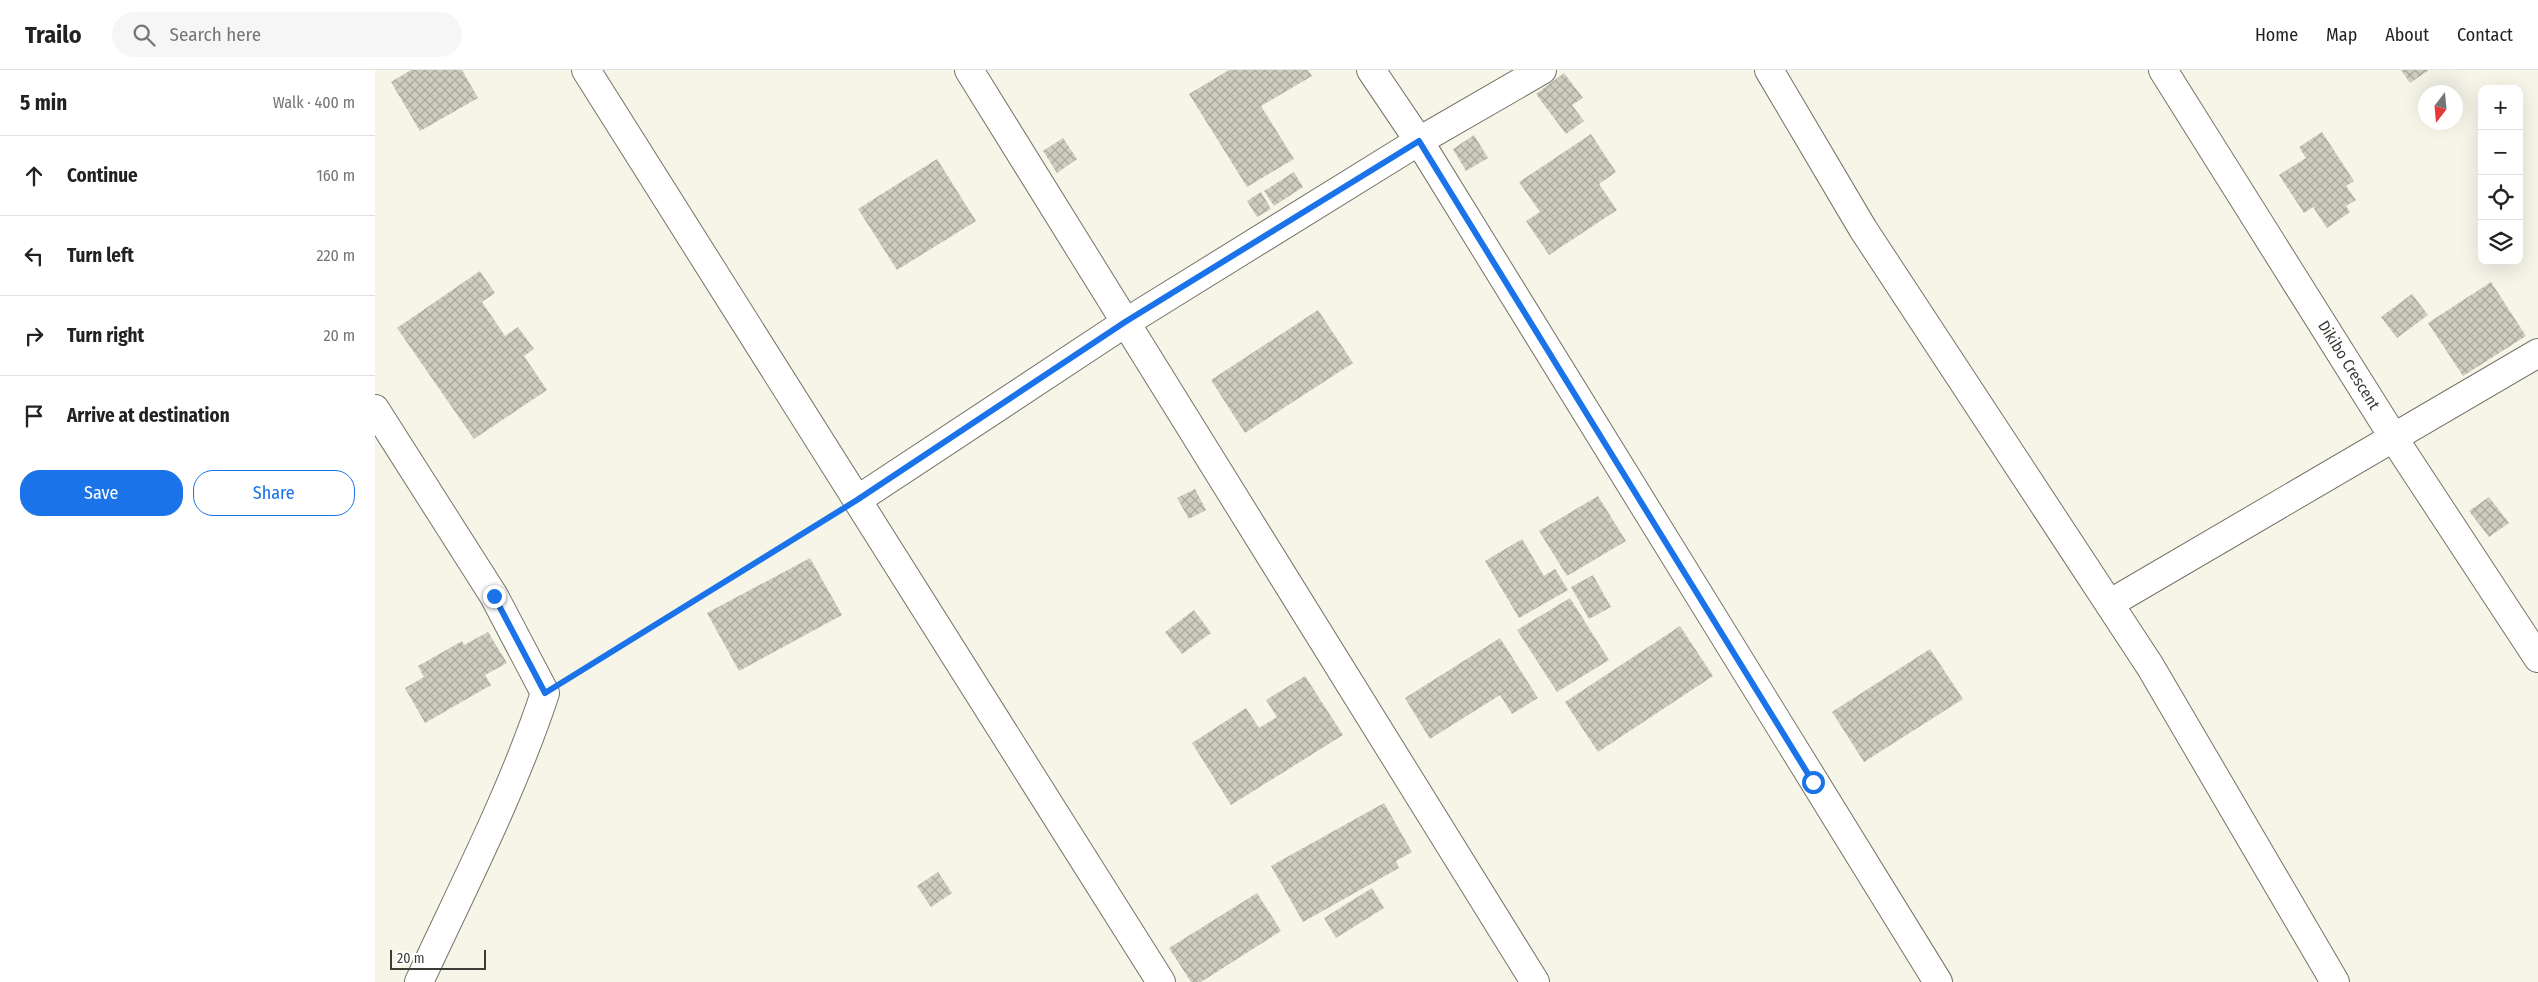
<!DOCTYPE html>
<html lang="en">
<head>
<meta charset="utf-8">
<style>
  body { margin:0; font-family:"Fira Sans Condensed",sans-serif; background:#f6f6f6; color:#222 }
  .controls { position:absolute; right:15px; top:15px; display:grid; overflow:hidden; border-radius:10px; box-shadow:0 5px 20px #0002 }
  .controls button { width:45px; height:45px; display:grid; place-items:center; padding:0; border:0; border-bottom:1px solid #e0e0e0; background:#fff; color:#222; font:25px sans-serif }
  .compass { position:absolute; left:2043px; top:15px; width:45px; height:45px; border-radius:50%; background:#fff; box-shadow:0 5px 20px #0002; rotate:196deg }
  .scale { position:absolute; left:15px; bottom:12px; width:96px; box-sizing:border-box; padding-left:5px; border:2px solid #3d3d37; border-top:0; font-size:14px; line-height:18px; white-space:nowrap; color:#3d3d37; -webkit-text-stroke:4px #fff; paint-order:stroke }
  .stop { position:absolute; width:15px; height:15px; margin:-11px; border:4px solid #1a73e8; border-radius:50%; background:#fff }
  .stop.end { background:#1a73e8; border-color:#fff; box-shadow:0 1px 5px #0008 }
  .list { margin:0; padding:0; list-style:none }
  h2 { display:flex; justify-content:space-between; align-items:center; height:65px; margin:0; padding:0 20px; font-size:21px }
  h2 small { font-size:16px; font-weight:400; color:#767676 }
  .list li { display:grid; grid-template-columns:32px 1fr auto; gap:15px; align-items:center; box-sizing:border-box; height:80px; padding:0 20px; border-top:1px solid #e0e0e0 }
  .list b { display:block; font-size:19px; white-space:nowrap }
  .list em { font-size:16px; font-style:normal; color:#767676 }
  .actions { display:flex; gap:10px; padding:15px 20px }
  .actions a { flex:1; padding:11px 0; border:1px solid #1a73e8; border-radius:20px; text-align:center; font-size:18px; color:#1a73e8 }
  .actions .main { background:#1a73e8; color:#fff }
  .icon { flex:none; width:28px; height:28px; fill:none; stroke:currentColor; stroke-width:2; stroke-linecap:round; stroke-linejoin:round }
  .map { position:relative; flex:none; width:2163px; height:912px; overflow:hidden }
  header { display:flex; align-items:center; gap:30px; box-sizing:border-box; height:70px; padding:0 25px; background:#fff; border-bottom:1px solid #e0e0e0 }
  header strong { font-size:24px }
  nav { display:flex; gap:28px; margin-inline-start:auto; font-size:18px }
  .search { width:350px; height:45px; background:#f6f6f6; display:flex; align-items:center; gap:12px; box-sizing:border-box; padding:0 18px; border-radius:28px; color:#767676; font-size:19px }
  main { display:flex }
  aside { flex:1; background:#fff }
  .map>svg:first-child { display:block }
</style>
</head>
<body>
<header>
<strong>Trailo</strong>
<div class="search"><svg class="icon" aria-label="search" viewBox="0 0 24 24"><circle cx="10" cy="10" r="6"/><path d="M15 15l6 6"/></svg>Search here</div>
<nav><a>Home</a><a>Map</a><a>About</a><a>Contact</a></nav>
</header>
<main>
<aside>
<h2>5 min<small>Walk · 400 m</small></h2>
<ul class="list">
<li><svg class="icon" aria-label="ahead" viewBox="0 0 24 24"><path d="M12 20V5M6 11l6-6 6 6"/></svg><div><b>Continue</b></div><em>160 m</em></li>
<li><svg class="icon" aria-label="left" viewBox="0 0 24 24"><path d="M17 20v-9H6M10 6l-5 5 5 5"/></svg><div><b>Turn left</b></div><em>220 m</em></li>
<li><svg class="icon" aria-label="right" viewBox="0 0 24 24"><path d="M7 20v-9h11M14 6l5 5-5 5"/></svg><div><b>Turn right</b></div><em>20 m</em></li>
<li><svg class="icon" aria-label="arrive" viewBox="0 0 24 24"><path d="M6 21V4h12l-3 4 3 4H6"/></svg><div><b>Arrive at destination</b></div></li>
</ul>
<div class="actions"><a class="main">Save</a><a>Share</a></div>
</aside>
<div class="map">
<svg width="2163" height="912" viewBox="0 0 2163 912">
  <defs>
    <pattern id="building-cross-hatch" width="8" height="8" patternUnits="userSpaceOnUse" patternTransform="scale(1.25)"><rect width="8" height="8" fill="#cdcdc0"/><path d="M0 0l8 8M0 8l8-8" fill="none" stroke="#a8a89d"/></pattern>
  </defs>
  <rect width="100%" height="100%" fill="#f6f5e8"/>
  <path fill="url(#building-cross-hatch)" d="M36,0h51l16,28 -58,33 -29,-49z
    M854,0h79l4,6 -51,30 33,53 -47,28 -58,-93z
    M2026,0h28l-19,13z
    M1189,3l19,25 -11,7 12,16 -18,13 -30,-40z
    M1947,62l32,49 -8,5 10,14 -10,6 4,6 -23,16 -14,-21 -9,6 -25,-38 27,-17 -7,-11z
    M1216,64l25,38 -17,12 18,26 -68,45 -23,-34 14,-9 -21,-30z
    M1099,65l14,23 -22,13 -13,-22z
    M688,68l14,21 -20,14 -14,-22z
    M562,89l39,62 -79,49 -39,-61z
    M919,102l9,15 -29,19 -10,-15z
    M886,122l10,17 -14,8 -10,-16z
    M105,201l15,22 -13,9 23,34 13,-9 16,22 -10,7 23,34 -73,49 -77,-111z
    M2116,212l35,54 -63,40 -35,-53z
    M2037,224l16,21 -31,23 -16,-21z
    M943,240l35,53 -108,70 -34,-53z
    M820,419l11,21 -17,9 -12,-21z
    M1223,426l28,45 -59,35 -28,-45z
    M2114,427l20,26 -20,14 -20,-26z
    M1147,469l22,37 11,-7 13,21 -49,28 -34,-57z
    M435,488l32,57 -103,56 -32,-58z
    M1218,505l18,32 -22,12 -18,-32z
    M1195,528l39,62 -52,32 -40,-62z
    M819,540l17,23 -29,21 -17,-22z
    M1305,556l33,50 -115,76 -33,-50z
    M113,562l19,31 -22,12 6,10 -66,38 -20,-35 19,-11 -6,-11 44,-25 2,4z
    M1125,568l38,60 -26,16 -12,-19 -70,44 -25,-41z
    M1555,579l33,50 -99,63 -32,-50z
    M930,606l38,59 -112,70 -39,-62 54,-35 13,20 18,-11 -11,-17z
    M1009,733l28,49 -16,9 3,7 -96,54 -32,-56z
    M563,802l14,21 -21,14 -14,-21z
    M997,818l12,20 -48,30 -12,-20z
    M882,823l24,38 -80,51h-10l-22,-34z"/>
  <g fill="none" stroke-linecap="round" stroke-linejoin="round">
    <g stroke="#757469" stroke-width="30">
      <path id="minor" d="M211,0l575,912
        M594,0l566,912
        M996,0l48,71 519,841
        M1394,0l94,159 287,437 185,316
        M1788,0l241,384 134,204
        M0,339l119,187 51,97c-33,100 -82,194 -126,289
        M482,430l268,-177 294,-182 123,-71
        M1734,534l429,-251"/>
    </g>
    <path stroke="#a4a49a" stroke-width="3" stroke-dasharray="5 2.5" stroke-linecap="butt" d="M196,607l260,-161"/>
    <use href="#minor" stroke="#fff" stroke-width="28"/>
  </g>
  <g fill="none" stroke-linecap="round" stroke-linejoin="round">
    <path stroke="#1a73e8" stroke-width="6" d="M119,526l51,97 312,-193 268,-178 294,-181 394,641"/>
  </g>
  <g text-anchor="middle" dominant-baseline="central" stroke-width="5" stroke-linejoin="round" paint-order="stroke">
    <g font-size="16" fill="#3d3d37" stroke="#fff">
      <text transform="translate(1974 295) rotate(58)">Dikibo Crescent</text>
    </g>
  </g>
</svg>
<div class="controls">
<button>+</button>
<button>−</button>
<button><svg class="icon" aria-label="locate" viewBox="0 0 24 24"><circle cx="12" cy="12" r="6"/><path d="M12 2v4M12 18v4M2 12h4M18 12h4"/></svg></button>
<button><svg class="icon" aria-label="layers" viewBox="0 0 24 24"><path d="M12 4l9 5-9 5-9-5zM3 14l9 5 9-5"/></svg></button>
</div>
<svg class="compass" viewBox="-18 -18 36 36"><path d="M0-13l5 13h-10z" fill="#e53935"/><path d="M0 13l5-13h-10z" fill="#767676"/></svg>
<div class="scale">20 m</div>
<div class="stop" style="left:1438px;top:712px"></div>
<div class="stop end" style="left:119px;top:526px"></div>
</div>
</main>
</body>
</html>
